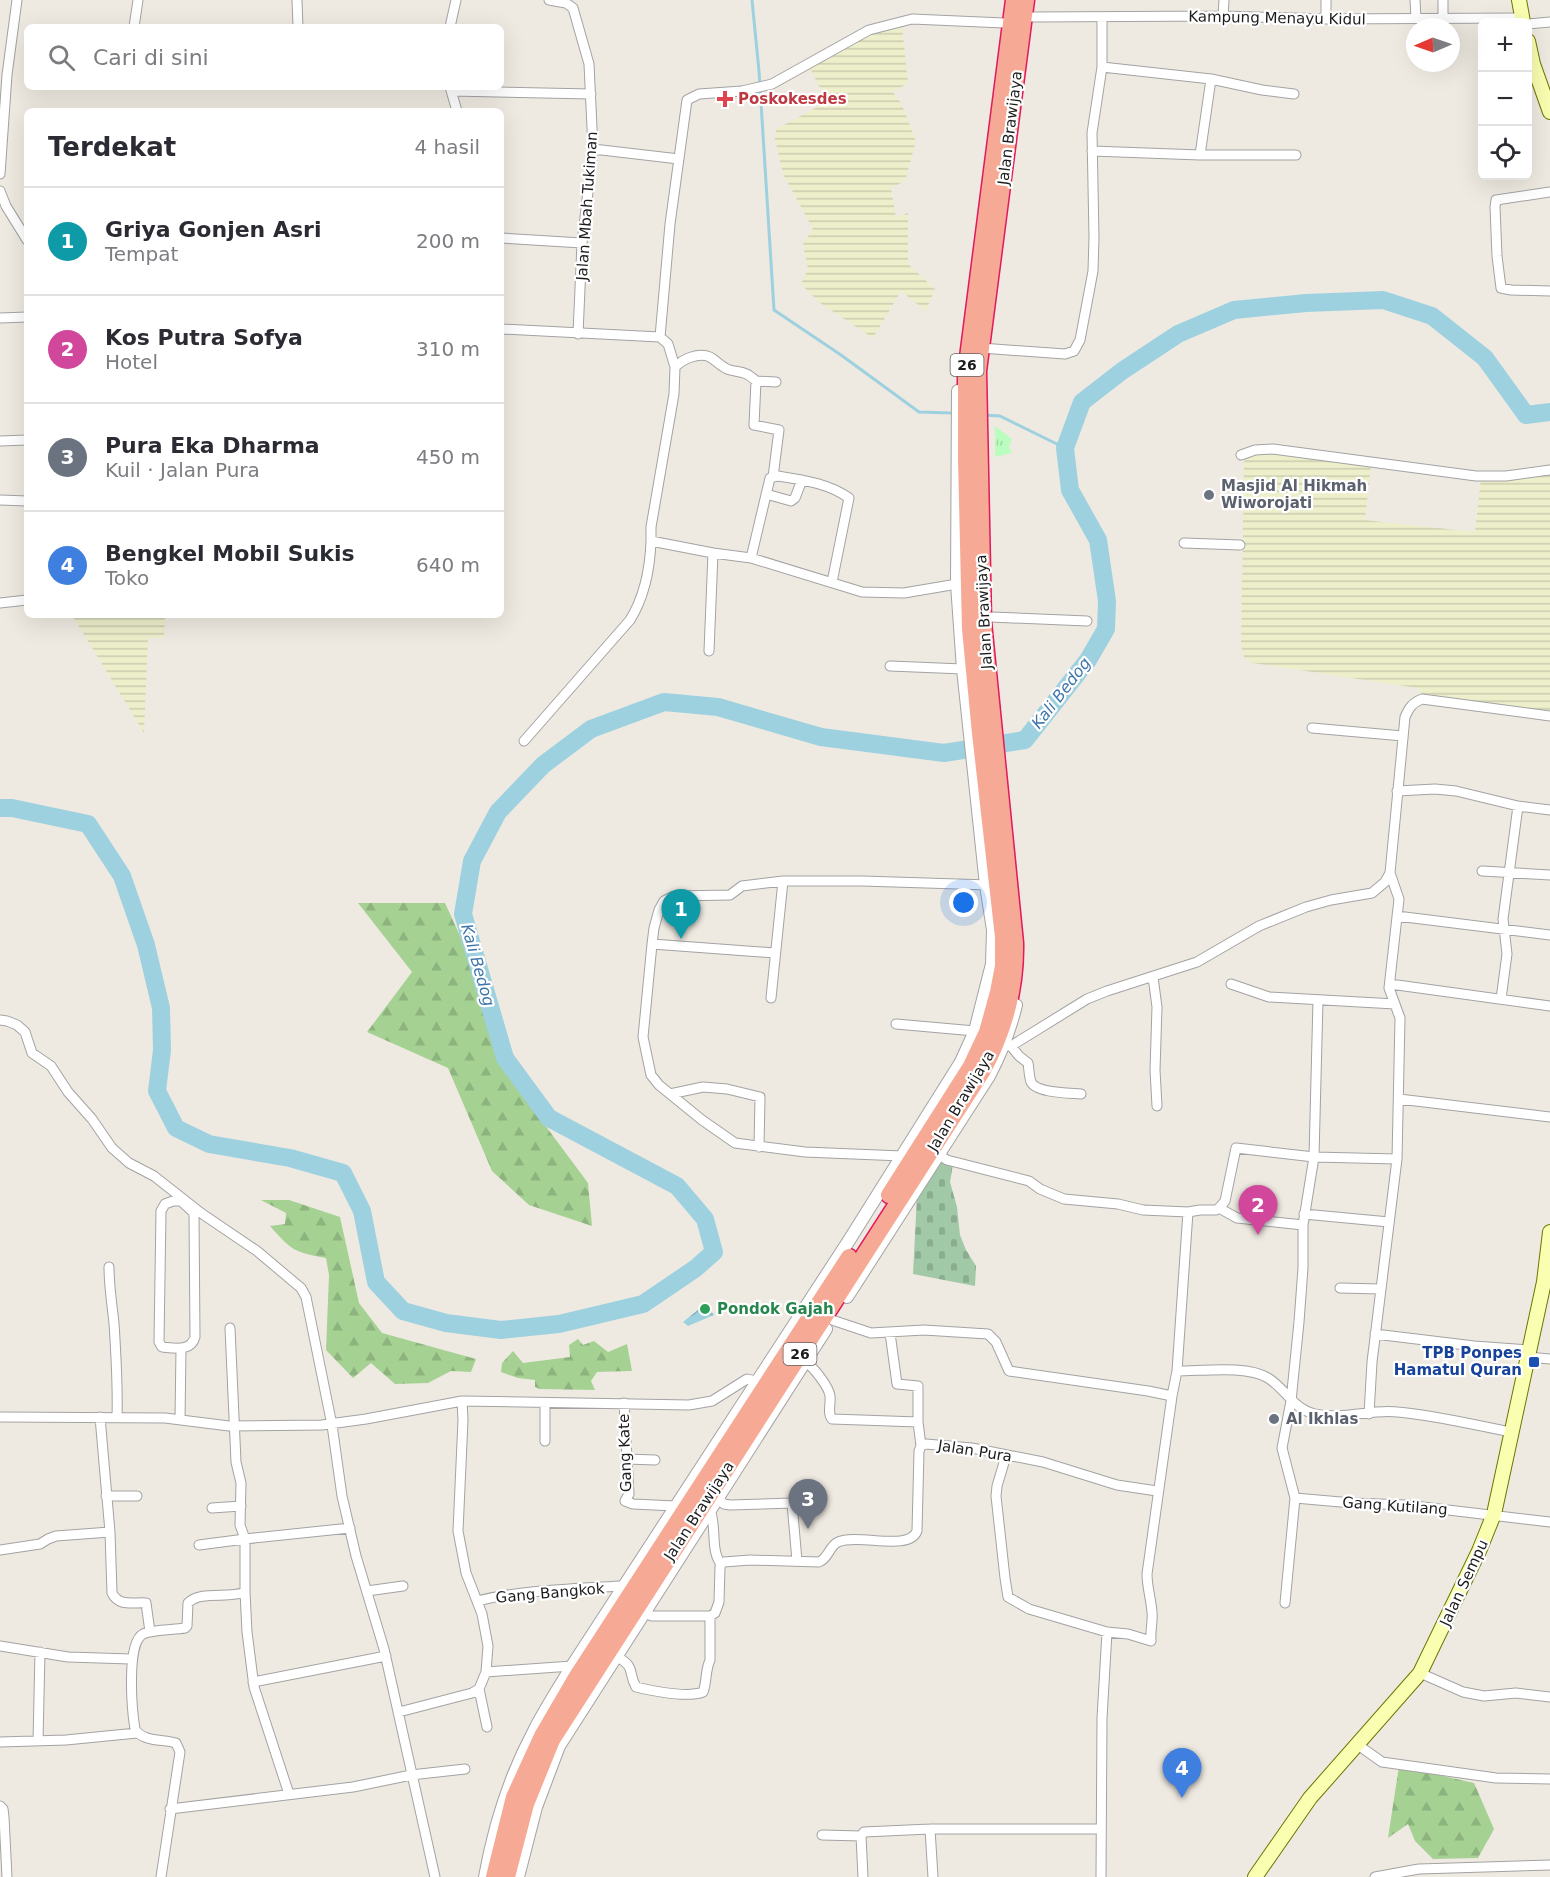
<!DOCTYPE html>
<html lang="id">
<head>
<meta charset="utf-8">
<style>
  body { margin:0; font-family:"DejaVu Sans",sans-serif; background:#f2f2f3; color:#2b2b33 }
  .controls { position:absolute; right:18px; top:18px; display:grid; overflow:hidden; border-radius:9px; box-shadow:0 6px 24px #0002 }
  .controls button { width:54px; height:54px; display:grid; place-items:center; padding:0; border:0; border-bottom:2px solid #e1e1e2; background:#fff; color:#2b2b33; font:30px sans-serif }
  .compass { position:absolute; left:1406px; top:18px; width:54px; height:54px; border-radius:50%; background:#fff; box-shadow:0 6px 24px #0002; rotate:268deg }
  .you { position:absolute; left:964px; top:903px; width:21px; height:21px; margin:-15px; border:4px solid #fff; border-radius:50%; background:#1a73e8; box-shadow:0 0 0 9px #1a73e833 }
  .badge { display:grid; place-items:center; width:39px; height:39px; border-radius:50%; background:#1a73e8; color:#fff; font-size:20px; font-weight:700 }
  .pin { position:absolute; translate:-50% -50px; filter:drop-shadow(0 2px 3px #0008) }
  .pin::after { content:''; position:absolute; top:32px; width:21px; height:18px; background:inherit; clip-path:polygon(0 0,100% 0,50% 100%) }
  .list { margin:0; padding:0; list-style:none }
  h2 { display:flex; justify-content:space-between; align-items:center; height:78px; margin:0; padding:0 24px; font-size:26px }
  h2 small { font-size:20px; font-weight:400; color:#7c7c81 }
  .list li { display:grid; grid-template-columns:39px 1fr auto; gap:18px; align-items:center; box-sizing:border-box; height:108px; padding:0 24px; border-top:2px solid #e1e1e2 }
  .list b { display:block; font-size:22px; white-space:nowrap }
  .list p { margin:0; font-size:20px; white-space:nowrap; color:#7c7c81 }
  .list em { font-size:20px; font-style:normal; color:#7c7c81 }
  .icon { flex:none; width:33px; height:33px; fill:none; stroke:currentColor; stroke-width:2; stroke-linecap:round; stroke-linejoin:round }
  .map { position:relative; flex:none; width:1550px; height:1877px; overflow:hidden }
  .search { position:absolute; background:#fff; box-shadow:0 6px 24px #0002; left:24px; top:24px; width:480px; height:66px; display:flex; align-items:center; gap:15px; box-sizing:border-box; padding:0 21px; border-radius:9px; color:#7c7c81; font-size:22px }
  .panel { position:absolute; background:#fff; box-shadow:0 6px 24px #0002; left:24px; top:108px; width:480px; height:510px; border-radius:9px }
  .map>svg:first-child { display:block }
</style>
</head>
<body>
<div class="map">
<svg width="1550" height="1877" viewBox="0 0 1550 1877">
  <defs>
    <pattern id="farmland-rules" width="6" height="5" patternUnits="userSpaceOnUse" patternTransform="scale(1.5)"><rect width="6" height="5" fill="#edefcb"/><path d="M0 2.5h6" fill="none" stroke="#cbccae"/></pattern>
    <pattern id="forest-firs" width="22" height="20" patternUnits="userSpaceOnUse" patternTransform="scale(1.5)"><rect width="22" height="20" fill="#a5d193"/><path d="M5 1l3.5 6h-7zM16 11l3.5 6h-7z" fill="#8db37e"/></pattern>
    <pattern id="cemetery-stones" width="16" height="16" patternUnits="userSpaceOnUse" patternTransform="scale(1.5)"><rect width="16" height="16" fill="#a1c9a7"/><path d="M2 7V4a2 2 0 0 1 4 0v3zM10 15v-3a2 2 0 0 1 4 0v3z" fill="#8aac8f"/></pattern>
    <pattern id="park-tufts" width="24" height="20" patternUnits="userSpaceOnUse" patternTransform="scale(1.5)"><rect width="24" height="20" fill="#bafdbf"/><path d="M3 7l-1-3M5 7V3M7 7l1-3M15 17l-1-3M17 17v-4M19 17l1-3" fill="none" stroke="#9fd8a4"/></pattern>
    <pattern id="water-waves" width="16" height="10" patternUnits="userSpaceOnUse" patternTransform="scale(1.5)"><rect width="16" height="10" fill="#9ed1e0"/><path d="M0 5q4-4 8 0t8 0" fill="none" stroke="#88b3c0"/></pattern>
  </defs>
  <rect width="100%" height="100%" fill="#efeae1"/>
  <path fill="url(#farmland-rules)" d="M902,26l6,57 -15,9 8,11 15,38 -11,40 -14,7 5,29 12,-4v51l27,25 -9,22 -25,-20 -28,47 -53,-35 -19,-19 7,-15 -5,-25 10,-15 -30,-55 -8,-35 1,-10 51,-27 -18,-36 62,-34z
    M1266,453l105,13 -6,54 110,12 6,-54 24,1 31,-2 14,-3v238l-128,-18 -5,-6 -164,-25 -9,-6 -3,-11 3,-184 3,-5 6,-3z
    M72,615h93l-1,23h-16l-4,95z"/>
  <path fill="url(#forest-firs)" d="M358,903h87l16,35 38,125 89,120 4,43 -63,-21 -37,-34 -44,-103 -81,-36 45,-60z
    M261,1200h28l51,17 19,86 23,30 94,26 -5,13 -20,-1 -23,12 -33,1 -24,-21 -18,15 -27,-28 3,-75 -3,-17c-32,-6 -34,-7 -56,-32l15,-2 1,-11z
    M578,1339l5,6 11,-4 14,11 19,-8 5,27 -35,1 -6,9 4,9 -55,-1 -5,-2v-7l-17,-2 -17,-6 1,-9 11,-12 10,12 47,-6 -1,-12z
    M1399,1766l75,17 20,46 -16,29 -45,1 -18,-18 -7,-17 -20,14z"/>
  <path fill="url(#cemetery-stones)" d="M940,1162l13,2 -3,18 7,25 3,28 6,15 10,16 -1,20 -62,-12 4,-78 12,-15z"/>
  <path fill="url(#park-tufts)" d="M995,426l17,13 -3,8 3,6 -17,4z"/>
  <path fill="url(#water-waves)" d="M706,1303l8,12 -26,11 -5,-4z"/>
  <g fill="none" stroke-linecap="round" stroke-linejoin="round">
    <path stroke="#9ed1e0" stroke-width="3" d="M752,0l7,71 15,239 67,45 78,57 32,1
      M983,415l17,1 65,32"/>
    <path stroke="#9ed1e0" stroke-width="18" d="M0,808h12l76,16 34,52 24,69 15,63 1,42 -5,41 19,37 33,16 81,14 53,15 19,38 14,71 27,29 43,12 55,7 58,-6 84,-20 53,-36 18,-16 -9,-33 -28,-33 -128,-68 -44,-60 -42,-144 9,-53 26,-49 45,-47 48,-36 73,-27 54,5 103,30 123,16 81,-13 63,-80 18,-31 1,-28 -9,-61 -28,-50 -5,-42 17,-46 40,-31 56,-37 56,-24 72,-7 77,-3 49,16 53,42 41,57 24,-3"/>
    <g stroke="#a3a3a3" stroke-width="11">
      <path id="minor" d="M297,0l1,27
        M549,0l17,3 7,5 16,56 4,85 -11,94 -4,91
        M1415,0l1,18
        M1223,16l1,-16
        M1032,17l191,-1 103,3 196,-1
        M1443,17v-17
        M1326,19v-19
        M1528,24l22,-2
        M134,27l4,-27
        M450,27l6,-27
        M1102,67l109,12 51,11 32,4
        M450,87l7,24
        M452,91l139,3
        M593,149l86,10
        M1092,151l108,4h96
        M1200,155l11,-76
        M0,174l7,-99 10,-75
        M0,191l6,15 21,34
        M1550,192l-54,8 -1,7 2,49 4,32 10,2 39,1
        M501,238l81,5
        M0,318l27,-1
        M501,329l159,8 8,7 7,23 -1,27 -23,133v14l62,12 38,5 111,34 42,1 53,-9
        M660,337l10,-113 17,-124 12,-6 43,-3 30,-7 97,-54 43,-11 92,4
        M981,348l84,6 9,-3 6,-11 13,-69 1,-33 -2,-105 10,-66v-50
        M675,367c8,-8 23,-15 35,-10 7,4 12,11 20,13 13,3 15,1 26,11l-2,44 25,5 -6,47 -3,1 -19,80
        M756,381l20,1
        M0,441l27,-1
        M1241,455l14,-5 18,-1 203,27h30l44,-6
        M773,477l5,-1c24,4 50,7 71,22l-17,84
        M766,494l25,7 4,-3 7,-18
        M0,500l27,1
        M1184,543l56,2
        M0,603l27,-3
        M991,617l96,4
        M709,651l4,-98
        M890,666l73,3
        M1312,728l91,8
        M524,741l106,-121c15,-24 20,-51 21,-79
        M1397,791l38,-2 21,2 62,15 32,4
        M1482,871l68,4
        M1397,916l153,19
        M652,944l123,9
        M1153,977l4,30 -2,63 2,36
        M1231,984l38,13 126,7
        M1390,984l160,22
        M771,998l12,-117
        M1501,999l6,-45 -4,-35 15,-113
        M0,1020l7,1 10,4 8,7 7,21 19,13 17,26 24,27 20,29 17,15 25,13 47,37 56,38 44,37 5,9 26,128 10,71 14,60 28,93 51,228
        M896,1024l79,7
        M1004,1046h7l76,-47 20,-8 90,-29 62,-36 47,-19 25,-7 41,-7 13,-11 5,-9 15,-156c4,-9 7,-14 17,-18l128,17
        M1011,1046l8,10 9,7c1,6 1,13 3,19 5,11 39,11 50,12
        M670,1094l33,-7 24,2 33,8 -1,50
        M1399,1099l151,18
        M939,1155l8,5 82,21 11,8 24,10 54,5 25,6 45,2 12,-2h16l3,-2 6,-7 11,-53 78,9 83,2 3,-141 -11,-30 10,-89 -9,-26
        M902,1156l-97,-4 -70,-9 -33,-23 -43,-35 -8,-10 -8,-38 9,-93 2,-16 5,-18 5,-9 10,-5 56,-1 12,-9 41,-5h79l128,4
        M173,1201h8l13,12 1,124c-4,15 -21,11 -33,10l-3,-5 2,-131 4,-7z
        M1219,1208l18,10 66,7 11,-68 4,-157
        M1304,1214l85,8
        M109,1267c0,20 3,37 5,56 2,31 4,63 3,94
        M1340,1288l41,1
        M832,1320l39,13 53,-3 64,4 8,8 13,29 139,20 24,5
        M890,1333l7,51 21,2v36l3,24
        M1375,1334l99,12 55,4
        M1528,1357l22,2
        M805,1362c8,4 24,25 25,34 1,9 -3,17 2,23l86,3
        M1177,1371l11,-159
        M624,1403l5,91 -4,7 8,3 42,2
        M1369,1414l3,-52 25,-203
        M0,1417l165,1 64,8 93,-1 44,-6 96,-18 227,4 23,-4 35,-22 9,2
        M100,1417l10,115 2,61c7,14 21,9 34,10l4,29
        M180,1420l1,-72
        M545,1441v-38
        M1006,1456l-9,30 -1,10 9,82 3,19 21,12 34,10 44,13 21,2 23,7c-1,-10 2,-19 1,-29 -1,-13 -5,-25 -5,-38l25,-178 5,-25c26,0 70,-6 91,7 18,11 25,31 47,36 28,6 55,-5 83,-2 36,3 76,13 113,20
        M626,1459l29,1
        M106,1496h31
        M717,1498l7,6 6,1 62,-2 5,58
        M1295,1498l57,5 54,2 144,17
        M212,1508l29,-2
        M710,1510c7,17 0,40 11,54
        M199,1545l46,-6 -5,-14 1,-42 -5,-21 -6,-134
        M0,1550l40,-6 8,-5 8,-3 54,-4
        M367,1591l36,-5
        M245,1592l2,40 7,55 35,107
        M477,1601c44,-11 98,-12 143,-15l3,2
        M1285,1603l10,-105 -13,-50 9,-47 8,-79 4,-54v-43
        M644,1613l8,3h58l5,-3 4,-11 1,-35 1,-3 3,-2 26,-2 69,2c10,-4 10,-16 19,-20 20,-9 71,10 79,-11l2,-80 2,-5 5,-2 46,4 71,14 74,23 40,6
        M0,1646l68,11 63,2
        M616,1656c21,12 11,15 20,31 17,4 51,11 67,5 4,-10 2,-21 7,-32v-44
        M486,1672l86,-6
        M1420,1673l43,19 21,4 32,-3 34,4
        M253,1682l133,-26
        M479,1689l8,38
        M399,1712l73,-19 7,-4 7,-17 2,-26 -6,-32 -16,-41 -8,-42 5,-111 -1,-19
        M38,1741l2,-89
        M0,1742l66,-2 71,-7
        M1358,1745l24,17 114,16 54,1
        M0,1806l3,3 1,8 3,60
        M170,1809l183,-22 58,-12 54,-6
        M930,1829l3,48
        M822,1835l39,1 3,-4 66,-3h171
        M861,1836l2,41
        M161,1877l19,-125 -4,-9c-13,-4 -34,-1 -41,-14 -3,-18 -9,-86 8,-95 10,-5 31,-4 42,-6l2,-2 1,-23c12,-13 41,-4 57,-11v-53l105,-11
        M1101,1877l1,-159 5,-86
        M1375,1877l44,-8 131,-4"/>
    </g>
    <g stroke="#a3a3a3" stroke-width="14">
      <path id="tertiary" d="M847,1297l142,-221c12,-23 21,-46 27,-71
        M485,1877c9,-50 25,-101 49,-146 11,-22 25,-43 38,-65l276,-424 113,-180 14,-31 17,-67 1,-34 -7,-45 -23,-216 -6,-85 1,-193
        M518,1877l18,-70 23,-61 267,-417"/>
    </g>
    <g stroke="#6a7700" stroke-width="16">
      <path id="secondary" d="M1519,0l4,22
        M1528,41l5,23 17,48
        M1255,1877l55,-79 110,-125 59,-122 15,-37 50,-232 6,-50"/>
    </g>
    <g stroke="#e3185e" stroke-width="19">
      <path id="trunk" d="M889,1195l82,-129 16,-34 11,-40 5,-26v-29l-23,-204 -10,-104 -4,-170v-86l48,-373
        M494,1877l20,-80 28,-61 35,-60 272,-419
        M507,1877l19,-73 26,-64 430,-668c22,-40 34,-83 33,-129l-32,-321 -5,-251 48,-371"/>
    </g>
    <use href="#minor" stroke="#fff" stroke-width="9"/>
    <use href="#tertiary" stroke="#fff" stroke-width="12"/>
    <use href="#secondary" stroke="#fafeb0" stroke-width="14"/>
    <use href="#trunk" stroke="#f6aa96" stroke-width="16"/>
  </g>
  <path fill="#e0444e" stroke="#fff" stroke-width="2" d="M722 90h6v6h6v6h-6v6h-6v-6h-6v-6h6z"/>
  <g fill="#6b7280" stroke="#fff" stroke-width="2">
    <circle cx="1209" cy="495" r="6"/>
    <circle cx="1274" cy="1419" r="6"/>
  </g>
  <circle fill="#2e9e5b" stroke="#fff" stroke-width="2" cx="705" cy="1309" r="6"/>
  <rect fill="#1a4fb4" stroke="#fff" stroke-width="2" x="1528" y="1356" width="12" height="12" rx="3"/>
  <g text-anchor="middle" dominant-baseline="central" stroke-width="4.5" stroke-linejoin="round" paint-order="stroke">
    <g fill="#fff" stroke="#606060" stroke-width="1.5">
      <rect x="950.5" y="354" width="33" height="22" rx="4.5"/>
      <rect x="783.5" y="1343" width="33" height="22" rx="4.5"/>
    </g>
    <g font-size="14" font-weight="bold" fill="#1c1c1c">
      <text x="967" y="365">26</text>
      <text x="800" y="1354">26</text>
    </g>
    <g font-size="15" fill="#1c1c1c" stroke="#fff">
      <text transform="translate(1277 18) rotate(1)">Kampung Menayu Kidul</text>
      <text transform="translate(1010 128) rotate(-83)">Jalan Brawijaya</text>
      <text transform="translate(587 206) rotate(-86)">Jalan Mbah Tukiman</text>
      <text transform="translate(984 612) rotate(-93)">Jalan Brawijaya</text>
      <text transform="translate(961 1101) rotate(-59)">Jalan Brawijaya</text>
      <text transform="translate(975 1451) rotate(9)">Jalan Pura</text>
      <text transform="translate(625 1453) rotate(-92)">Gang Kate</text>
      <text transform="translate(1395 1506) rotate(4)">Gang Kutilang</text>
      <text transform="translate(699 1511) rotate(-57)">Jalan Brawijaya</text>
      <text transform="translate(1464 1583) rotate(-65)">Jalan Sempu</text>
      <text transform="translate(550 1593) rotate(-5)">Gang Bangkok</text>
    </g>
    <g font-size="15" font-weight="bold" fill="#be3a42" stroke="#fff" text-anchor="start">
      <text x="738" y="99">Poskokesdes</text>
    </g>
    <g font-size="15" font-weight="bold" fill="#5b616d" stroke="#fff" text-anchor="start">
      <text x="1221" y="486">Masjid Al Hikmah<tspan x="1221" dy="17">Wiworojati</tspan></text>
      <text x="1286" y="1419">Al Ikhlas</text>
    </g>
    <g font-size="15" font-weight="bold" fill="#27864d" stroke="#fff" text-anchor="start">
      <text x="717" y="1309">Pondok Gajah</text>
    </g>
    <g font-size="15" font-weight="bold" fill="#164399" stroke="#fff" text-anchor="end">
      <text x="1522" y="1353">TPB Ponpes<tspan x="1522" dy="17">Hamatul Quran</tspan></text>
    </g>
    <g font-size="16" font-style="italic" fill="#4076aa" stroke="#fff">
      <text transform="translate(1061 693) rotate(-52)">Kali Bedog</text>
      <text transform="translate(478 965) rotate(74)">Kali Bedog</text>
    </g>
  </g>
</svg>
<div class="controls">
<button>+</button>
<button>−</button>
<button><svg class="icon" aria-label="locate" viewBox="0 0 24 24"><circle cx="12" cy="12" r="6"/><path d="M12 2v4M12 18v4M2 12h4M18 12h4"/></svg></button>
</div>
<svg class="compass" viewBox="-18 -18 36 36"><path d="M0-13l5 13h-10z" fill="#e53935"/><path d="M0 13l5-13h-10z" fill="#7c7c81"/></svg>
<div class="you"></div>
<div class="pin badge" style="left:681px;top:939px;background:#0f9aa8">1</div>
<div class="pin badge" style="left:1258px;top:1235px;background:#d1479c">2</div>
<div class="pin badge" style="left:808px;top:1529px;background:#6b7280">3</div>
<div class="pin badge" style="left:1182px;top:1798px;background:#3f7fe0">4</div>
<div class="search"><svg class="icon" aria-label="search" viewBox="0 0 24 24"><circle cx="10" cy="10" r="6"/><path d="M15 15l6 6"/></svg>Cari di sini</div>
<section class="panel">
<h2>Terdekat<small>4 hasil</small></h2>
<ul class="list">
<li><span class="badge" style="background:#0f9aa8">1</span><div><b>Griya Gonjen Asri</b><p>Tempat</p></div><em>200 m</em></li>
<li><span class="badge" style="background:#d1479c">2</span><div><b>Kos Putra Sofya</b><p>Hotel</p></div><em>310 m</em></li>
<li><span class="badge" style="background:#6b7280">3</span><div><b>Pura Eka Dharma</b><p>Kuil · Jalan Pura</p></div><em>450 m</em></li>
<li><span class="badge" style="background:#3f7fe0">4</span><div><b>Bengkel Mobil Sukis</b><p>Toko</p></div><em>640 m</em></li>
</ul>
</section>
</div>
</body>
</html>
